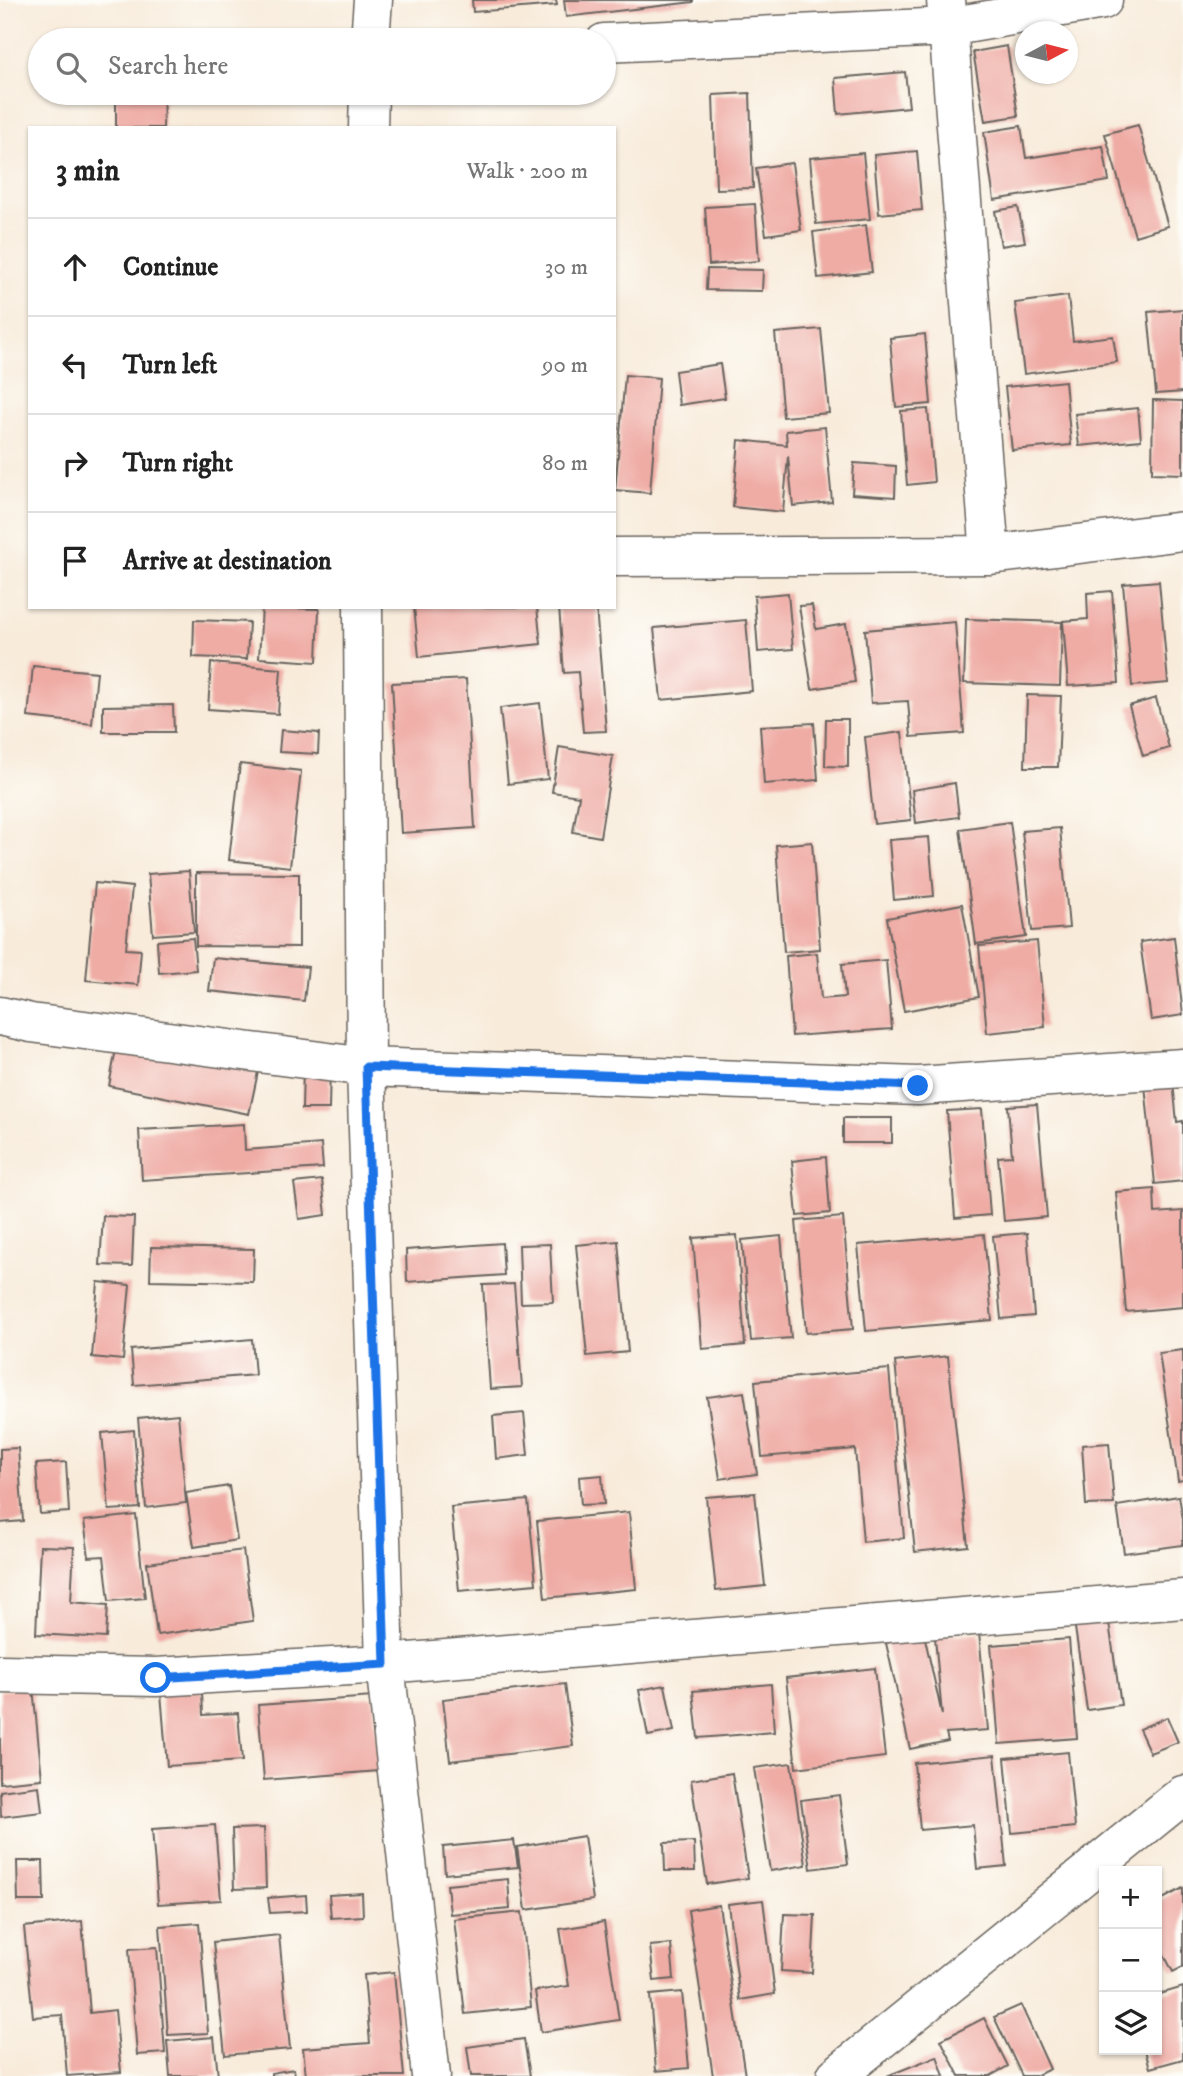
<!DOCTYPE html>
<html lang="en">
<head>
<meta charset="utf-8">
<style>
  body { margin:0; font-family:"IM FELL DW Pica",serif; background:#f6f6f6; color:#222 }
  .controls { position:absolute; right:21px; bottom:21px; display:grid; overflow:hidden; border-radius:0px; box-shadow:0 2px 5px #0004 }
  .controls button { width:63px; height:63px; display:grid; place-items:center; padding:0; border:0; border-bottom:2px solid #e0e0e0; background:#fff; color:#222; font:35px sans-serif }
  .compass { position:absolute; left:1015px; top:21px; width:63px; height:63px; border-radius:50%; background:#fff; box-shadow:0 2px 5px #0004; rotate:83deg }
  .stop { position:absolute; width:21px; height:21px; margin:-16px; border:5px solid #1a73e8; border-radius:50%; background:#fff }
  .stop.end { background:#1a73e8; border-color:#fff; box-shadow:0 2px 7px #0008 }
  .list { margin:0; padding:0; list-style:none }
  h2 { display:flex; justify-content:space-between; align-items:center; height:91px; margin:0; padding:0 28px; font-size:30px }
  h2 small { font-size:23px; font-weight:400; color:#767676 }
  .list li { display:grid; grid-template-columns:46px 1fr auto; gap:21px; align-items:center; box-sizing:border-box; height:98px; padding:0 28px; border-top:2px solid #e0e0e0 }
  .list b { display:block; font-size:26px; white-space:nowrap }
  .list em { font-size:23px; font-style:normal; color:#767676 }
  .icon { flex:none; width:38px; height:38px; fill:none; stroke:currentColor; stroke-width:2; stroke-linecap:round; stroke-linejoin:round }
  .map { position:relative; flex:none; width:1183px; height:2076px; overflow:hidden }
  .search { position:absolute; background:#fff; box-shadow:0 2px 5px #0004; left:28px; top:28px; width:588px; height:77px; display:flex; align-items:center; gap:18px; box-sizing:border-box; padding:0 24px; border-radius:38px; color:#767676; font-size:26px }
  .panel { position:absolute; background:#fff; box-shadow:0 2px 5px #0004; left:28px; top:126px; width:588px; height:483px; border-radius:0px }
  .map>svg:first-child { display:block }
</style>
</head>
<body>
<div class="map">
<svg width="1183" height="2076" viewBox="0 0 1183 2076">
  <rect width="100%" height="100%" fill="#fdfcf7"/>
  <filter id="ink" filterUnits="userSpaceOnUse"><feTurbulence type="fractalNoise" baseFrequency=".0143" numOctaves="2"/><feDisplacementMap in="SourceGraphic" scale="14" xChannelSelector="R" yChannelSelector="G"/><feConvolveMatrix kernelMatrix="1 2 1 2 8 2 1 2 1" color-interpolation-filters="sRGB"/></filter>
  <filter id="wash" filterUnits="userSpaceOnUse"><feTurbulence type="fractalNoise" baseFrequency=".00686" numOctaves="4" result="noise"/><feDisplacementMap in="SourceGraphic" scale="28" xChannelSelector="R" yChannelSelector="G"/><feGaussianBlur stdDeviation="1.57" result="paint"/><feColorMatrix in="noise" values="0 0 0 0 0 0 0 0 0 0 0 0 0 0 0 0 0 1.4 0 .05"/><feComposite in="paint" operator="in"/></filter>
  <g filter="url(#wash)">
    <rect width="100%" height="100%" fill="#f8ebda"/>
    <g id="blocks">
      <path fill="#efaca5" d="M472,0h84l1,5 -84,7z
        M564,0h129v2l-127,15z
        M1007,46l11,70 -33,5 -12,-69z
        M905,72l4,35 -71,7 -3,-36z
        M116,93h48l-1,35h-47z
        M750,93l3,95 -37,1 -3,-94z
        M1138,125l30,101 -33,10 -30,-102z
        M1021,126l5,32 77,-12 6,35 -115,19 -10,-68z
        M917,151l5,59 -43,4 -5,-59z
        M863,153l7,66 -54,5 -6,-66z
        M792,163l9,67 -35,5 -10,-67z
        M755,204l4,57 -50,4 -4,-58z
        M1018,207l7,35 -24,4 -6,-35z
        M866,225l6,47 -54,6 -5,-46z
        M707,269l56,1 -1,21 -56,-1z
        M1068,296l5,45 40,-5 4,26 -93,12 -9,-71z
        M1183,309v83l-27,2 -8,-82z
        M821,329l8,84 -46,4 -8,-84z
        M925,334l6,70 -35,3 -6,-69z
        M720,364l5,34 -46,7 -4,-34z
        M625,375l34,3 -9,115 -35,-3z
        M1065,381l6,64 -59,5 -7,-63z
        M1153,400l30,1v73l-31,-1z
        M1138,408l3,32 -62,6 -4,-32z
        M928,409l6,73 -27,3 -6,-74z
        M825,427l7,75 -39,4 -5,-50 -5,56 -50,-5 6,-67 48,5 -1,-14z
        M854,463l42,3 -1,31 -43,-3z
        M1159,581l9,102 -36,3 -9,-102z
        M1112,591l7,92 -51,3 -5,-65 25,-2 -1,-26z
        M788,593l5,56 -35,3 -4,-56z
        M812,605l4,24 30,-5 9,58 -43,7 -13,-83z
        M262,607l57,2 -2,53 -58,-4z
        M414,607h123l4,37 -122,13z
        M559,607h37l10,124 -23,1 -5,-60 -14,1z
        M966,619l96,3 -2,64 -96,-3z
        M194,620l55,2 -2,37 -54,-2z
        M746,620l6,71 -91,9 -7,-72z
        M955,622l9,111 -53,4 -3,-36 -37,2 -6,-73z
        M211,663l70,6 -3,45 -70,-5z
        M33,666l64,6 -5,52 -64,-7z
        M466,679l9,149 -74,5 -9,-150z
        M1027,695l34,1 -3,71h-33z
        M1156,698l13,50 -26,8 -14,-50z
        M540,703l8,76 -40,5 -8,-76z
        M173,705l1,27h-71v-26z
        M826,719h22v48l-23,-1z
        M814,723l4,57 -54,4 -4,-58z
        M281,730l38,3 -1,21 -39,-2z
        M902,732l9,88 -37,4 -9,-87z
        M559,747l54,9 -13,81 -27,-5 6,-36 -27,-4z
        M240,764l61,7 -11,96 -61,-7z
        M955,783l4,34 -43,6 -4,-33z
        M1010,822l16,115 -50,7 -16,-115z
        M1060,828l9,100 -37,3 -10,-100z
        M929,837l5,59 -40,4 -5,-60z
        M812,842l8,107 -36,3 -8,-107z
        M189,871l5,61 -41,3 -5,-61z
        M196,873l103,1v73l-103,-1z
        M95,883l37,4 -6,62 15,1 -3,35 -52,-5z
        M962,904l17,93 -75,14 -17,-93z
        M1174,937l9,78 -32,5 -11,-78z
        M193,938l3,32 -37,3 -2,-32z
        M1037,941l8,86 -58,6 -8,-87z
        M817,953l4,46 24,-2 -3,-33 44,-4 6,69 -100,7 -6,-80z
        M213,958l95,9 -4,34 -95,-10z
        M117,1044l141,28 -9,42 -140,-28z
        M303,1066h27l-1,43h-27z
        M1173,1082l4,40 6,-1v60l-28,3 -10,-99z
        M1037,1104l10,113 -43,4 -6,-64 14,-1 -4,-50z
        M982,1109l8,106 -35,3 -8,-107z
        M843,1118h49v25h-49z
        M244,1124l1,26 76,-6 2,24 -181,12 -3,-50z
        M826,1157l4,56 -33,3 -5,-55z
        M322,1180l4,35 -27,4 -5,-36z
        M1154,1189l1,24 28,-2v96l-57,5 -10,-120z
        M103,1216l31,1 -2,49 -32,-1z
        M843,1217l10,112 -47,4 -10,-112z
        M1027,1233l7,83 -33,3 -8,-83z
        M984,1234l8,86 -126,11 -8,-86z
        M737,1235l8,110 -43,4 -9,-111z
        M781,1236l10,102 -40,3 -9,-101z
        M618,1241l10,111 -41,4 -11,-111z
        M502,1243l2,32 -97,7 -1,-32z
        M550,1244l3,58 -32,1 -2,-58z
        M151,1247l103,2 -1,33 -103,-2z
        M98,1282l32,3 -7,75 -31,-3z
        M514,1284l8,103 -32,2 -7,-104z
        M252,1339l3,36 -121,10 -3,-35z
        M1183,1350v130l-5,1 -19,-128z
        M948,1356l20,190 -53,6 -20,-190z
        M889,1369l15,169 -41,4 -8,-93 -93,8 -7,-76z
        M744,1392l13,82 -37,5 -13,-82z
        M524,1413l4,42 -32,4 -3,-43z
        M178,1414l8,89 -40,5 -8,-90z
        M134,1430l6,78 -31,2 -7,-77z
        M1109,1443l5,61 -28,1 -4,-60z
        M18,1448l5,73 -23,2v-74z
        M66,1462l3,50 -29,2 -4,-50z
        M602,1475l2,29 -23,1 -2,-28z
        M229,1486l8,54 -43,7 -8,-54z
        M755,1493l10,93 -49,5 -10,-94z
        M1179,1496l4,23v26l-59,8 -7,-47z
        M528,1500l8,84 -77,7 -8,-84z
        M629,1512l7,77 -91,9 -8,-77z
        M136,1515l9,83 -36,3 -5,-45 -15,1 -5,-36z
        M40,1546l34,1 -3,55 37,3 -2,33 -70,-4z
        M243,1550l10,71 -96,14 -10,-72z
        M1107,1609l14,96 -34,5 -14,-96z
        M979,1633l9,97 -42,3 2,8 -38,8 -24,-106 38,-9 18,81 -7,-78z
        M1069,1639l8,99 -78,6 -8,-99z
        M875,1668l10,89 -89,11 -10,-90z
        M565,1684l8,62 -123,15 -7,-62z
        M771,1684l3,48 -76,6 -5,-47z
        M665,1685l9,46 -26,5 -9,-46z
        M33,1687l9,92 -42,4v-92z
        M202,1691l1,24 35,-2 4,48 -75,5 -6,-73z
        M373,1697l6,74 -115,9 -6,-75z
        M1167,1717l11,25 -28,11 -11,-24z
        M1068,1752l7,75 -63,6 -7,-75z
        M995,1755l11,111 -29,3 -4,-44 -53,5 -6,-67z
        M791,1763l15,102 -36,6 -16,-103z
        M732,1773l16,105 -41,6 -16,-104z
        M39,1786l3,26 -41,5 -1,-26z
        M839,1795l9,69 -37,5 -10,-69z
        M215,1825l6,75 -63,4 -6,-75z
        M264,1828l2,60 -32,1 -2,-60z
        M584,1836l9,64 -67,10 -9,-63z
        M514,1840l4,27 -73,7 -2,-27z
        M694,1842l1,29h-30l-1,-28z
        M17,1861h26l1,40h-26z
        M508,1879l2,30 -60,5 -3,-29z
        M1183,1888v79l-10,5 -16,-31v-39z
        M362,1893l1,23 -32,2 -2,-23z
        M306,1895l1,16 -37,2 -2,-15z
        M763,1900l12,94 -35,6 -12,-96z
        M719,1905l26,171h-32l-25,-166z
        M522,1912l9,95 -66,7 -11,-95z
        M784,1914l31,1 -3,58 -31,-2z
        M82,1921l8,92 25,-3 6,62 -54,4 -5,-61 -29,2 -9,-90z
        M604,1922l15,98 -78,12 -6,-41 34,-5 -9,-57z
        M199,1923l9,110 -40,2 -8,-109z
        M279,1935l11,114 -65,6 -12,-113z
        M671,1944l3,35 -20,2 -4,-35z
        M157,1947l8,106 -28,2 -8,-106z
        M394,1972l10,104h-98l-3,-28 67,-5 -6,-68z
        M1183,1987v72l-33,9 -5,-18h12v-55z
        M682,1992l7,76 -33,3 -6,-76z
        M1021,2005l29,64 -15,7h-13l-28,-59z
        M984,2018l24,48 -18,10h-31l-18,-36z
        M214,2037l4,39h-48l-3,-35z
        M524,2039l6,37h-59l-4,-29z
        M937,2056l7,20h-57z
        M294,2069l1,7h-24v-3z"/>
    </g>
  </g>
  <g filter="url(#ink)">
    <use href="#blocks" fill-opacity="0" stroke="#69645e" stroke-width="2"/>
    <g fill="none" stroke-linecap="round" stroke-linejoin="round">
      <g stroke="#69645e" stroke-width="41">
        <path id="street" d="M946,0l44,555
          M370,40l3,-40
          M604,43l344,-16 155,-27
          M368,128l1,-35
          M614,557l376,-2 193,-24
          M363,607l3,460 19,597 46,412
          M0,1016l31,7 335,44 552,19 265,-18
          M0,1674l156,3 229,-13 798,-65
          M836,2076l347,-281"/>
      </g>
      <use href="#street" stroke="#fff" stroke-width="38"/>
    </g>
  </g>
  <g fill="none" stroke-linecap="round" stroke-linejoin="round" filter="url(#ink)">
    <path stroke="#1a73e8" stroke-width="9" d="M156,1678l229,-14 -19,-597 552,19"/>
  </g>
</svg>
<div class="controls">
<button>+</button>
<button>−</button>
<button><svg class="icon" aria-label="layers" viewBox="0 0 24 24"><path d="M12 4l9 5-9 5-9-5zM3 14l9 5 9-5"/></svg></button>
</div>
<svg class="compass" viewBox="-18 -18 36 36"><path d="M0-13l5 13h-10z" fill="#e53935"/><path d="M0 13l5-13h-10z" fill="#767676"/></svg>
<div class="stop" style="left:156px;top:1678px"></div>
<div class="stop end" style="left:918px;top:1086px"></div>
<div class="search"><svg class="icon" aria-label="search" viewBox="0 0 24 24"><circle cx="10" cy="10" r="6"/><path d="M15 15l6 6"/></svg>Search here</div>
<section class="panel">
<h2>3 min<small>Walk · 200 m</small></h2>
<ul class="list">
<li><svg class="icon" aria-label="ahead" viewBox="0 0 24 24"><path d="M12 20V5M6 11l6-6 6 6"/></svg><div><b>Continue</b></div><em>30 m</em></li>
<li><svg class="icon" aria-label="left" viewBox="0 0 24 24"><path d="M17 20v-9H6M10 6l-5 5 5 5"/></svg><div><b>Turn left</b></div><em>90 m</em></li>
<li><svg class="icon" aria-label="right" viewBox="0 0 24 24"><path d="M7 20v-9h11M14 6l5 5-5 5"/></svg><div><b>Turn right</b></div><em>80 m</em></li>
<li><svg class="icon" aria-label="arrive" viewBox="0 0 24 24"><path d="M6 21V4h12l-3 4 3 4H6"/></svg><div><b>Arrive at destination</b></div></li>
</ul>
</section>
</div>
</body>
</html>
